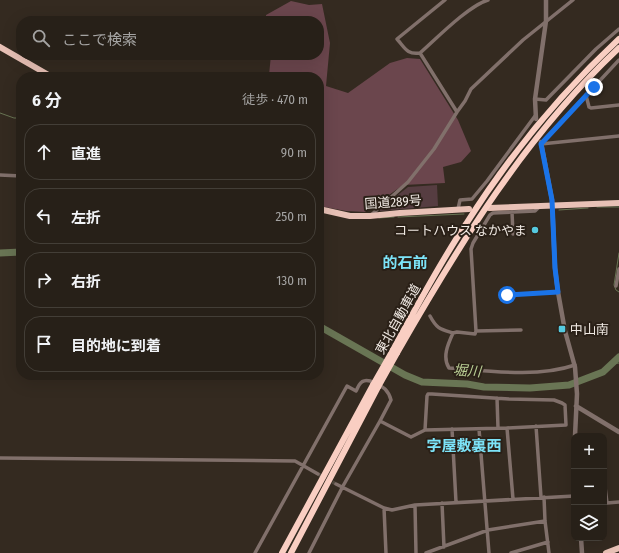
<!DOCTYPE html>
<html lang="ja">
<head>
<meta charset="utf-8">
<style>
  body { margin:0; font-family:"Fira Sans Condensed","Noto Sans JP",sans-serif; background:#2f2821; color:#f1f3f6 }
  .controls { position:absolute; right:12px; bottom:12px; display:grid; overflow:hidden; border-radius:8px; box-shadow:0 4px 16px #0002 }
  .controls button { width:36px; height:36px; display:grid; place-items:center; padding:0; border:0; border-bottom:1px solid #433e37; background:#272018; color:#f1f3f6; font:20px sans-serif }
  .stop { position:absolute; width:12px; height:12px; margin:-9px; border:3px solid #1a73e8; border-radius:50%; background:#fff }
  .stop.end { background:#1a73e8; border-color:#fff; box-shadow:0 1px 4px #0008 }
  .list { margin:0; padding:0; list-style:none }
  h2 { display:flex; justify-content:space-between; align-items:center; height:52px; margin:0; padding:0 16px; font-size:17px }
  h2 small { font-size:13px; font-weight:400; color:#a4a3a2 }
  .list li { display:grid; grid-template-columns:26px 1fr auto; gap:12px; align-items:center; box-sizing:border-box; height:56px; margin:0 8px 8px; padding:0 8px; border:1px solid #433e37; border-radius:16px }
  .list b { display:block; font-size:15px; white-space:nowrap }
  .list em { font-size:13px; font-style:normal; color:#a4a3a2 }
  .icon { flex:none; width:22px; height:22px; fill:none; stroke:currentColor; stroke-width:2; stroke-linecap:round; stroke-linejoin:round }
  .map { position:relative; flex:none; width:619px; height:553px; overflow:hidden }
  .search { position:absolute; background:#272018; box-shadow:0 4px 16px #0002; left:16px; top:16px; width:308px; height:44px; display:flex; align-items:center; gap:10px; box-sizing:border-box; padding:0 14px; border-radius:16px; color:#a4a3a2; font-size:15px }
  .panel { position:absolute; background:#272018; box-shadow:0 4px 16px #0002; left:16px; top:72px; width:308px; height:308px; border-radius:16px }
  .map>svg:first-child { display:block }
</style>
</head>
<body>
<div class="map">
<svg width="619" height="553" viewBox="0 0 619 553">
  <rect width="100%" height="100%" fill="#342a20"/>
  <path fill="#563d41" d="M437,185l1,21 -58,5v-2l28,-22z"/>
  <path fill="#6b464d" d="M291,1l18,4 13,-1 8,39 -4,43 22,7 42,-30 17,-5 13,1 38,61 13,31 -10,11 -18,5 2,16 -42,2 -38,27 -19,-1 -27,-5v-129h-50v-2l2,-20h48v-34h-53v-6z"/>
  <g fill="none" stroke-linecap="round" stroke-linejoin="round">
    <path stroke="#697554" stroke-width="1" d="M0,113l14,5h7
      M597,207h22
      M559,210l29,-2
      M398,217l66,-3
      M379,218l15,-1
      M619,253l-5,32 2,5 3,2
      M612,364l7,-1"/>
    <path stroke="#697554" stroke-width="7" d="M0,253l21,-1
      M319,326l86,49 17,7 45,2 17,3 46,1 39,-3 34,-13 16,-15"/>
    <path stroke="#50473d" stroke-width="3.5" stroke-dasharray="3.5 2" stroke-linecap="butt" d="M318,474l18,10"/>
    <path stroke="#81706b" stroke-width="3.5" d="M445,0l-48,39c8,9 10,16 23,14l37,59
      M420,53c16,-14 48,-47 68,-53
      M586,95l3,12 2,1 28,-3
      M535,99l11,1 50,-51 23,-20
      M541,144l78,-84
      M541,144l78,-8
      M0,175l21,1
      M458,209l2,-9 12,-1 15,-18 48,-65
      M512,212l1,22
      M370,216l38,-34 26,-33 23,-37 8,-11 6,-12 52,-49 50,-40
      M616,286l3,-17
      M507,295l51,-3
      M430,316c7,13 10,13 23,17l4,-1 18,2 1,-3 45,-1
      M476,331l-5,-82 2,-6 17,-28 3,-2 42,-2 4,-4
      M453,333c-5,11 -11,24 -4,35 40,3 88,10 126,-3
      M497,398l1,30
      M380,421l31,16 14,-7 82,-2 59,-3 -1,-20 -3,-2 -8,-3 -45,-1 -77,-5h-4l-1,2 -2,34
      M536,426l5,71
      M507,428l6,71
      M452,429l4,73
      M479,429l10,124
      M0,458l295,3 23,13
      M336,484l48,24 8,2 23,-5 159,-9
      M604,487h1l2,16 12,-1
      M544,497l1,24 4,32
      M442,503l2,44
      M415,505l1,48
      M384,508l2,45
      M255,553l92,-167 9,5c2,-3 3,-9 8,-10 5,-2 17,4 21,8 3,3 5,7 6,11l-11,21 -37,65 -34,67
      M426,553l62,-23 57,-9
      M511,553l37,-11"/>
    <path stroke="#81706b" stroke-width="4.5" d="M536,119l-1,-20 11,-78v-21
      M541,142l11,58 3,68 3,24 7,39 10,36 2,27 -2,42
      M576,406l43,26
      M581,538l1,15"/>
    <path stroke="#e8c1b6" stroke-width="6" d="M0,47l52,30
      M489,208l130,-5
      M319,209l31,7h20l30,-3 69,-4
      M606,553l13,-5"/>
    <path stroke="#f9cec2" stroke-width="6" d="M393,350c23,-42 46,-86 73,-126 43,-68 94,-130 153,-185
      M397,353c63,-110 129,-218 222,-305
      M282,553l91,-168
      M291,553l87,-166"/>
    <path stroke="#f9cec2" stroke-width="6" d="M373,385l20,-35
      M378,387l19,-34"/>
  </g>
  <g fill="none" stroke-linecap="round" stroke-linejoin="round">
    <path stroke="#1a73e8" stroke-width="5" d="M507,295l51,-3 -3,-24 -3,-68 -11,-56 53,-57"/>
  </g>
  <g fill="#55cae0" stroke="#2a2017" stroke-width="1.5">
    <circle cx="535" cy="230" r="4"/>
    <rect x="558" y="325" width="8" height="8" rx="2"/>
  </g>
  <g text-anchor="middle" dominant-baseline="central" stroke-width="4" stroke-linejoin="round" paint-order="stroke">
    <g font-size="13" fill="#f0e9e3" stroke="#2a2017">
      <text transform="translate(393 202) rotate(-4)">国道289号</text>
      <text transform="translate(398 319) rotate(-61)">東北自動車道</text>
    </g>
    <g font-size="13" fill="#f0e9e3" stroke="#2a2017" text-anchor="end">
      <text x="527" y="230">コートハウス なかやま</text>
      <text x="570" y="329" text-anchor="start">中山南</text>
    </g>
    <g font-size="14" font-style="italic" fill="#bbd096" stroke="#2a2017">
      <text transform="translate(467 371) rotate(4)">堀川</text>
    </g>
    <g font-size="15" font-weight="bold" fill="#7ce3f8" stroke="#2a2017">
      <text x="405" y="263">的石前</text>
      <text x="464" y="446">字屋敷裏西</text>
    </g>
  </g>
</svg>
<div class="controls">
<button>+</button>
<button>−</button>
<button><svg class="icon" aria-label="layers" viewBox="0 0 24 24"><path d="M12 4l9 5-9 5-9-5zM3 14l9 5 9-5"/></svg></button>
</div>
<div class="stop" style="left:507px;top:295px"></div>
<div class="stop end" style="left:594px;top:87px"></div>
<div class="search"><svg class="icon" aria-label="search" viewBox="0 0 24 24"><circle cx="10" cy="10" r="6"/><path d="M15 15l6 6"/></svg>ここで検索</div>
<section class="panel">
<h2>6 分<small>徒歩 · 470 m</small></h2>
<ul class="list">
<li><svg class="icon" aria-label="ahead" viewBox="0 0 24 24"><path d="M12 20V5M6 11l6-6 6 6"/></svg><div><b>直進</b></div><em>90 m</em></li>
<li><svg class="icon" aria-label="left" viewBox="0 0 24 24"><path d="M17 20v-9H6M10 6l-5 5 5 5"/></svg><div><b>左折</b></div><em>250 m</em></li>
<li><svg class="icon" aria-label="right" viewBox="0 0 24 24"><path d="M7 20v-9h11M14 6l5 5-5 5"/></svg><div><b>右折</b></div><em>130 m</em></li>
<li><svg class="icon" aria-label="arrive" viewBox="0 0 24 24"><path d="M6 21V4h12l-3 4 3 4H6"/></svg><div><b>目的地に到着</b></div></li>
</ul>
</section>
</div>
</body>
</html>
